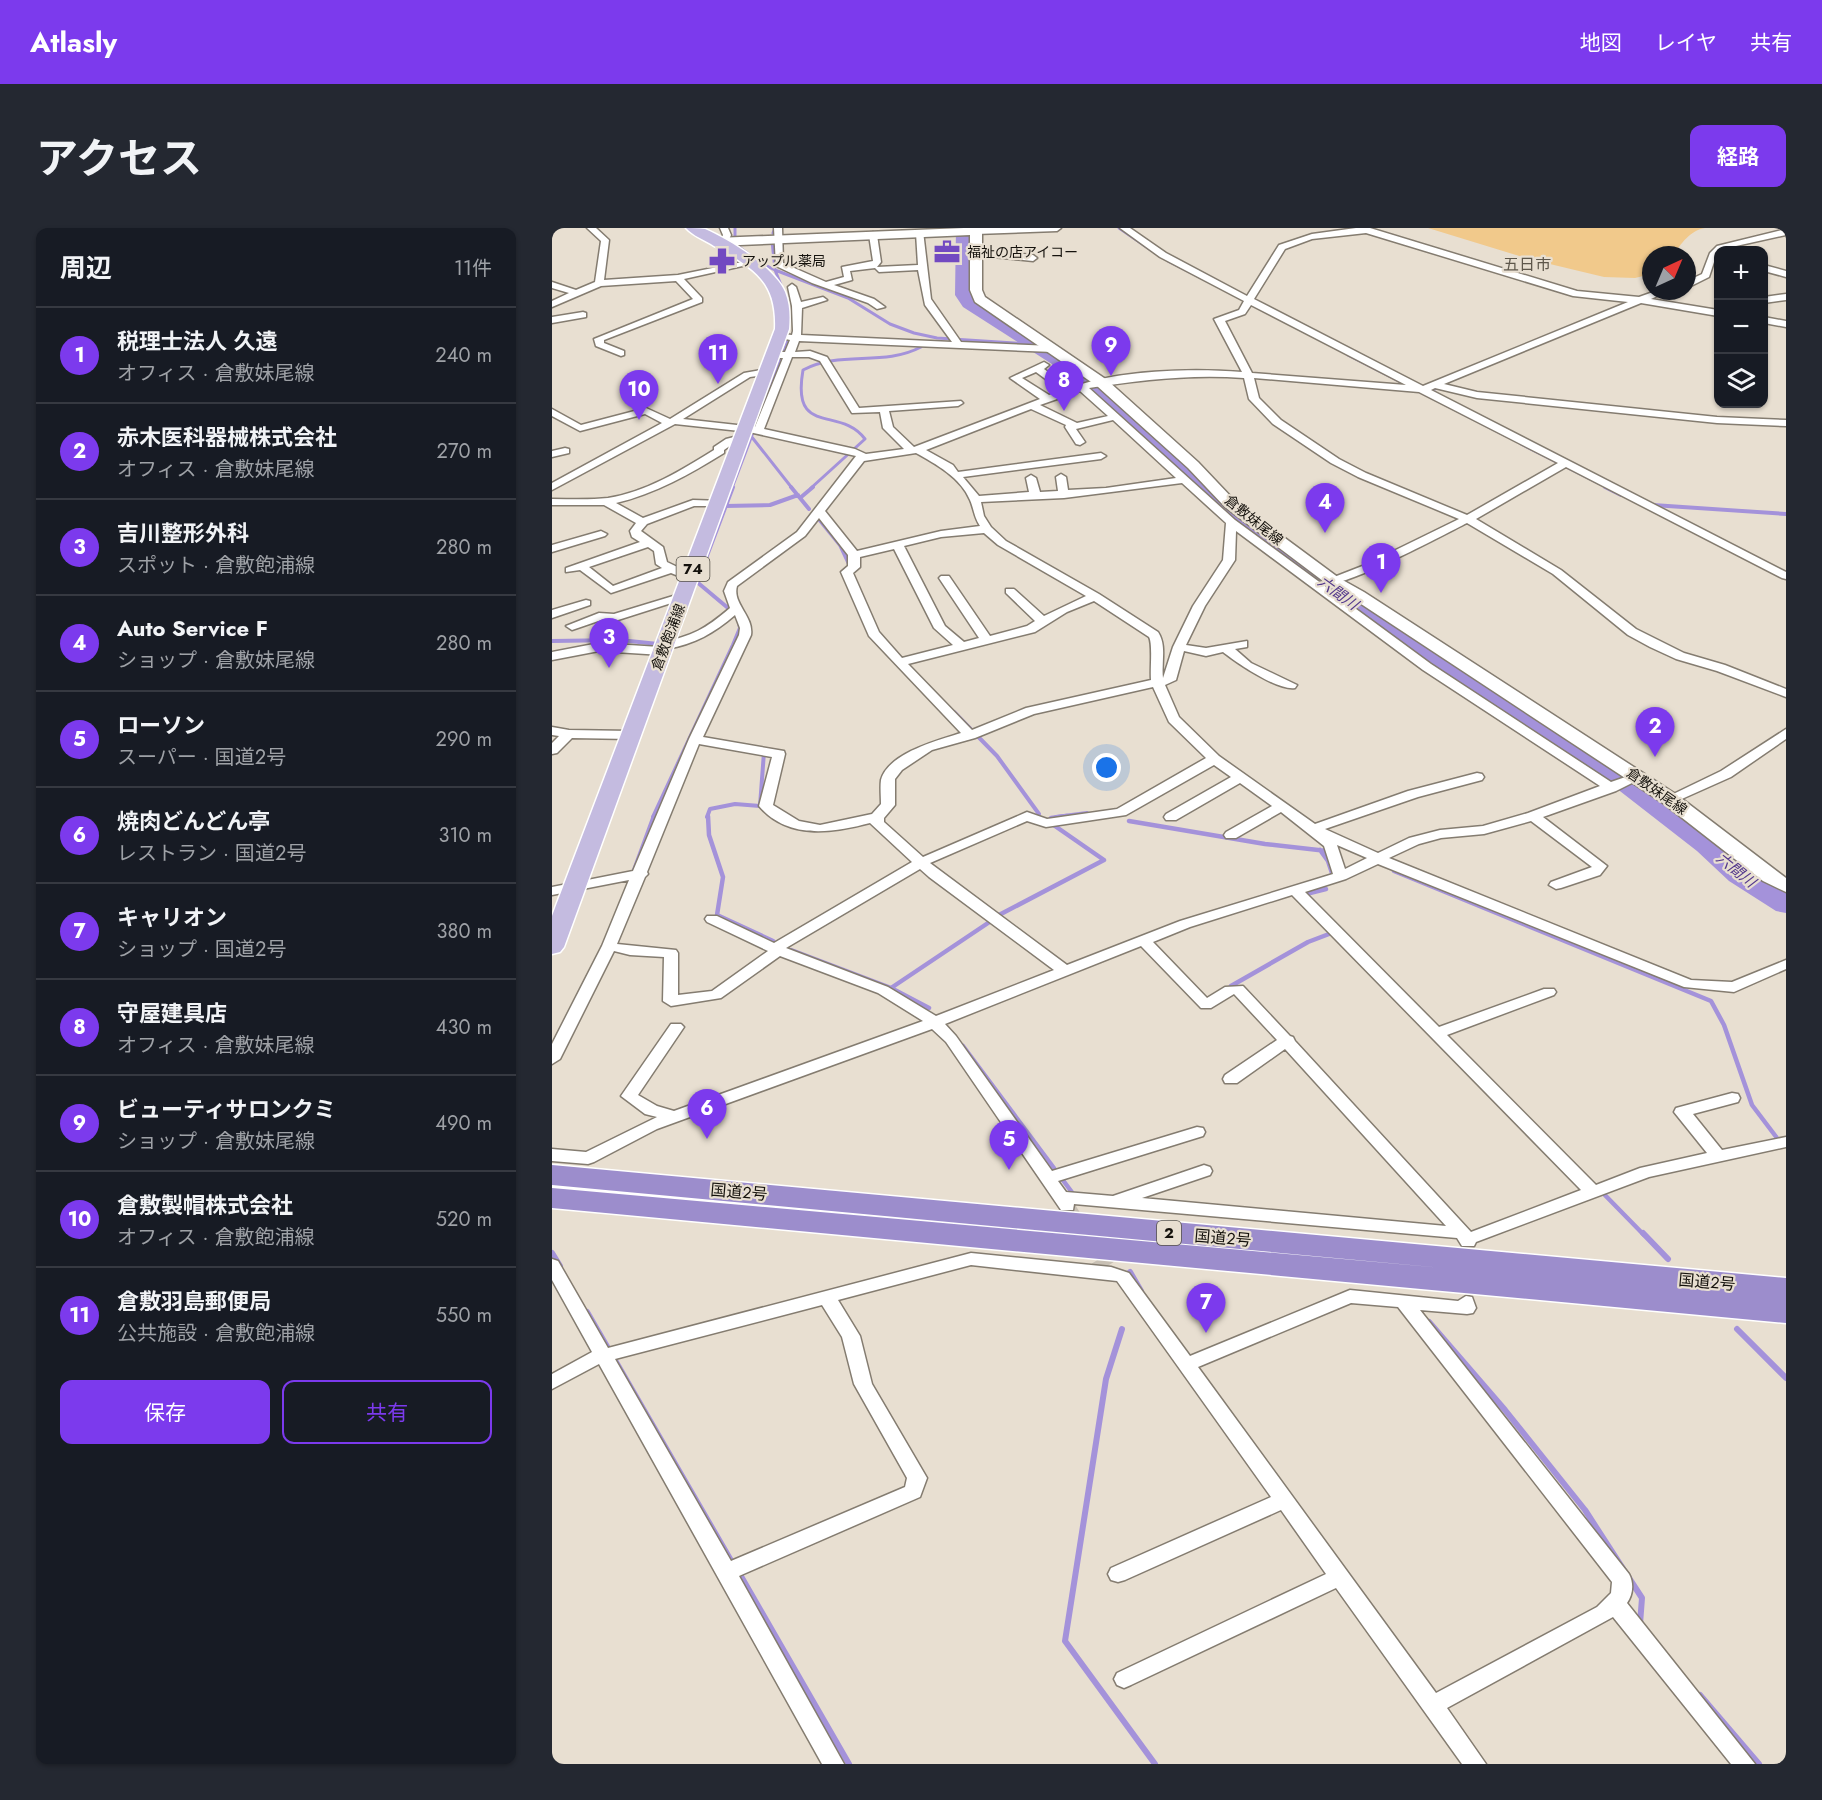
<!DOCTYPE html>
<html lang="ja">
<head>
<meta charset="utf-8">
<style>
  body { margin:0; font-family:Jost,"Noto Sans JP",sans-serif; background:#242831; color:#f1f3f6 }
  .controls { position:absolute; right:18px; top:18px; display:grid; overflow:hidden; border-radius:12px; box-shadow:0 2px 4px #0004 }
  .controls button { width:54px; height:54px; display:grid; place-items:center; padding:0; border:0; border-bottom:2px solid #363941; background:#171b24; color:#f1f3f6; font:30px sans-serif }
  .compass { position:absolute; left:1090px; top:18px; width:54px; height:54px; border-radius:50%; background:#171b24; box-shadow:0 2px 4px #0004; rotate:44deg }
  .you { position:absolute; left:555px; top:540px; width:21px; height:21px; margin:-15px; border:4px solid #fff; border-radius:50%; background:#1a73e8; box-shadow:0 0 0 9px #1a73e833 }
  .badge { display:grid; place-items:center; width:39px; height:39px; border-radius:50%; background:#7c3aed; color:#fff; font-size:20px; font-weight:700 }
  .pin { position:absolute; translate:-50% -50px; filter:drop-shadow(0 2px 3px #0008) }
  .pin::after { content:''; position:absolute; top:32px; width:21px; height:18px; background:inherit; clip-path:polygon(0 0,100% 0,50% 100%) }
  .list { margin:0; padding:0; list-style:none }
  h2 { display:flex; justify-content:space-between; align-items:center; height:78px; margin:0; padding:0 24px; font-size:26px }
  h2 small { font-size:20px; font-weight:400; color:#9ea1a6 }
  .list li { display:grid; grid-template-columns:39px 1fr auto; gap:18px; align-items:center; box-sizing:border-box; height:96px; padding:0 24px; border-top:2px solid #363941 }
  .list b { display:block; font-size:22px; white-space:nowrap }
  .list p { margin:0; font-size:20px; white-space:nowrap; color:#9ea1a6 }
  .list em { font-size:20px; font-style:normal; color:#9ea1a6 }
  .actions { display:flex; gap:12px; padding:18px 24px }
  .actions a { flex:1; padding:14px 0; border:2px solid #7c3aed; border-radius:12px; text-align:center; font-size:21px; color:#7c3aed }
  .actions .main { background:#7c3aed; color:#fff }
  .icon { flex:none; width:33px; height:33px; fill:none; stroke:currentColor; stroke-width:2; stroke-linecap:round; stroke-linejoin:round }
  .map { position:relative; flex:none; width:1234px; height:1536px; overflow:hidden; border-radius:12px }
  header { display:flex; align-items:center; gap:36px; box-sizing:border-box; height:84px; padding:0 30px; background:#7c3aed; color:#fff }
  header strong { font-size:28px }
  nav { display:flex; gap:33px; margin-inline-start:auto; font-size:21px }
  .intro { display:flex; align-items:center; justify-content:space-between; box-sizing:border-box; height:144px; padding:0 36px }
  h1 { margin:0; font-size:42px }
  .button { padding:15px 27px; border-radius:12px; background:#7c3aed; color:#fff; font-size:21px; font-weight:700 }
  main { display:flex; gap:36px; padding:0 36px }
  aside { flex:1; background:#171b24; border-radius:12px; box-shadow:0 2px 4px #0004 }
  .map>svg:first-child { display:block }
</style>
</head>
<body>
<header>
<strong>Atlasly</strong>
<nav><a>地図</a><a>レイヤ</a><a>共有</a></nav>
</header>
<div class="intro"><h1>アクセス</h1><a class="button">経路</a></div>
<main>
<aside>
<h2>周辺<small>11件</small></h2>
<ul class="list">
<li><span class="badge">1</span><div><b>税理士法人 久遠</b><p>オフィス · 倉敷妹尾線</p></div><em>240 m</em></li>
<li><span class="badge">2</span><div><b>赤木医科器械株式会社</b><p>オフィス · 倉敷妹尾線</p></div><em>270 m</em></li>
<li><span class="badge">3</span><div><b>吉川整形外科</b><p>スポット · 倉敷飽浦線</p></div><em>280 m</em></li>
<li><span class="badge">4</span><div><b>Auto Service F</b><p>ショップ · 倉敷妹尾線</p></div><em>280 m</em></li>
<li><span class="badge">5</span><div><b>ローソン</b><p>スーパー · 国道2号</p></div><em>290 m</em></li>
<li><span class="badge">6</span><div><b>焼肉どんどん亭</b><p>レストラン · 国道2号</p></div><em>310 m</em></li>
<li><span class="badge">7</span><div><b>キャリオン</b><p>ショップ · 国道2号</p></div><em>380 m</em></li>
<li><span class="badge">8</span><div><b>守屋建具店</b><p>オフィス · 倉敷妹尾線</p></div><em>430 m</em></li>
<li><span class="badge">9</span><div><b>ビューティサロンクミ</b><p>ショップ · 倉敷妹尾線</p></div><em>490 m</em></li>
<li><span class="badge">10</span><div><b>倉敷製帽株式会社</b><p>オフィス · 倉敷飽浦線</p></div><em>520 m</em></li>
<li><span class="badge">11</span><div><b>倉敷羽島郵便局</b><p>公共施設 · 倉敷飽浦線</p></div><em>550 m</em></li>
</ul>
<div class="actions"><a class="main">保存</a><a>共有</a></div>
</aside>
<div class="map">
<svg width="1234" height="1536" viewBox="0 0 1234 1536">
  <rect width="100%" height="100%" fill="#e8dfd1"/>
  <path fill="#f1c98b" d="M876,0h277c-14,2 -25,16 -31,27h-23v19l-16,4 -31,-1 -75,-18z"/>
  <g fill="none" stroke-linecap="round" stroke-linejoin="round">
    <path stroke="#a492da" stroke-width="3" d="M183,0v16l24,18 16,8 73,28 42,26 24,9 23,5 94,6
      M567,0l32,22
      M221,5l2,-5
      M220,13l3,29 6,15
      M616,33l49,25
      M796,127l158,81
      M879,162l7,-2 41,9
      M199,208l41,52
      M969,216l87,44
      M180,260l56,-148
      M259,260l54,-49c-25,-34 -74,-1 -62,-69 38,-20 80,-3 118,-23"/>
    <path stroke="#a492da" stroke-width="4" d="M239,259l18,22
      M1053,259l16,8
      M248,270l13,-11
      M1101,277l133,9
      M173,278l45,-1 28,-10
      M266,290l22,27 9,19
      M176,380l-31,-26 36,-95
      M0,413l68,-1 38,4
      M402,484l43,44 42,58
      M101,589l80,-172 7,-17 -1,-6
      M155,589l3,-8 25,-5 25,2 4,-54
      M504,589l31,-4"/>
    <path stroke="#a492da" stroke-width="4.5" d="M156,588l1,19 14,42 -6,38 56,26
      M499,590l16,-2
      M577,593l136,23 62,7
      M768,622l8,11 4,12
      M842,643l317,130 13,24 28,80 25,33
      M80,648l22,-60
      M756,669l-2,-3 20,-5
      M447,687l105,-55 -49,-34
      M239,722l100,38 100,-67
      M339,760l38,20
      M682,763l-3,-5 77,-44 21,-8
      M411,818l111,149
      M1048,962l44,45"/>
    <path stroke="#a492da" stroke-width="6" d="M1091,1005l25,26
      M0,1025l8,13
      M578,1044l11,19
      M35,1084l146,252
      M877,1094l76,88 80,100 57,88 -2,26
      M570,1101l-16,50 -41,262 90,123
      M1185,1101l49,49
      M186,1343l111,193
      M1148,1467l59,69"/>
    <path fill="#a492da" fill-rule="evenodd" d="M404,0h16l-1,67 4,4 95,61 36,27 68,60 70,68 121,87 115,78 145,91 90,68 32,30 39,24v20l-10,-2 -47,-30 -32,-30 -90,-70 -143,-91 -115,-78 -119,-89 -70,-68 -68,-60 -34,-27 -95,-61 -8,-12z"/>
    <path stroke="#c8c0b4" stroke-width="15" stroke-dasharray="15 8" stroke-linecap="butt" d="M515,978l18,29"/>
    <path stroke="#c8c0b4" stroke-width="20" stroke-dasharray="20 10" stroke-linecap="butt" d="M532,1005l22,34"/>
    <g stroke="#847c70" stroke-width="3">
      <path id="street" d="M35,0h9l13,12 -5,40 74,-5 74,-15 4,3 -72,16 18,19v4l-98,38v3l20,8v4l-3,1 -25,-10 -2,-7 99,-40 -17,-18 -75,5 -49,21v-6l17,-8 -17,-5v-6l24,8 19,-8 6,-41z
        M168,0h8l3,7 -3,7 -7,-2 2,-5z
        M222,0h8l1,35 43,19 18,-5 -2,-10 31,-6 -4,-26 4,-3 4,3 4,27 -4,5 41,-2 -2,-32 7,-2 8,68 30,43 92,4 5,3 -5,3 -254,-11 -4,11 15,-1 17,6 32,51 102,-7 2,2 -5,3 -69,5 4,16 21,20 126,-48 -30,-21 34,-16 5,3 -5,4 26,19c48,-18 120,-20 172,-16l-28,-53 25,-9 5,-9 -84,-44 -40,-29h10l36,25 81,43 32,-51 33,-11 44,-6h14l207,63 62,6 17,-6h12l-17,8 67,11v6l-77,-13 -197,81 33,8 240,25 69,3v6l-69,-3 -240,-25 -42,-10 -4,2 355,182v7l-4,-1 -216,-111 -90,52 85,51 75,59 48,24 41,12 61,24v8l-69,-26 -41,-12 -26,-12 -22,-12 -75,-61 -86,-51c-22,11 -121,64 -138,60v-4l36,-14 94,-46 -101,-42 -27,-14 -58,-39 -24,-25 -5,-21c-53,-4 -103,2 -155,10l146,132 196,144 180,118 26,-9 7,4 -28,14 -73,26 64,49 -7,9 -39,13 -5,1 -7,-4 2,-3 41,-15 -61,-46 -47,13 -43,4 -22,6 -30,14 302,122 41,2 54,-22v9l-52,23 -50,-5 -306,-123 -32,15 -41,13 134,135 105,-38h10l2,3 -2,3 -107,40 149,150 44,-17 67,-15 -33,-41 2,-4 56,-15 6,1 2,4 -2,4 -45,12 29,36 64,-13v10l-137,30 -173,65 -2,4h-12l-5,-8 -383,-34 -1,6h-12l-115,-168 -14,-13 -275,100 -63,33 -6,2 -36,-3v-12l34,3 71,-35 -12,-3 -24,-18 50,-72h10l3,3 -46,68 19,11 17,5 249,-90 -45,-28 -98,-37 -59,42 -50,8 -8,-5 1,-44 -34,-2 -16,-4 -54,108 -8,5v-20l50,-98 27,-66 -77,15v-8l81,-16 56,-132 50,-104 1,-7 -5,-13c-21,18 -40,29 -68,34l-1,5 -4,1 -63,-4 -47,9v-8l47,-9 60,4 1,-4c34,-8 44,-13 70,-35l-6,-17 4,-9 69,-50 59,-76 -107,-24 -74,-8 -123,66v-7l110,-60 -17,-9 -65,17 -28,-15v-7l29,16 65,-17 24,11 74,-46 23,-4 3,1v4l-20,3 -67,42 72,8 28,-69h-10l-5,-3 5,-3h12l5,-12 -13,-3 5,-3 10,1 1,-4 -1,-25 -4,-19 4,-3 4,3 5,15 22,-5 4,3 -25,8 -1,27 151,7 -27,-37 -7,-35 -39,2 -4,-4 -25,3 2,9 -18,5 40,14 11,8 -8,2 -9,-6 -56,-20 -36,-17zM814,5l207,63 55,6 -205,84 -169,-87 31,-50 27,-10zM699,77l155,80 -154,-12 -27,-52 20,-7zM240,129h17l11,4 32,52 28,-1 3,16 21,21 -38,5 -11,-5 -91,-20zM484,144l26,19 -13,4 -27,-17zM702,150l165,14 139,71 -91,52 -101,-42 -27,-14 -58,-39 -22,-22zM528,163l28,25 -31,7 -37,-18zM479,181l35,16 -1,2 11,17 4,1 5,-3 -9,-13 37,-9 63,58 -70,10 -38,2 -2,-13 -5,-3 -5,3 2,14 -18,1 -4,-14 -5,-3 -5,3 3,14 -50,4 -16,-19 138,-18 5,-3 -5,-3 -143,19 -5,-7 -27,-15zM364,225c20,11 45,25 54,47 4,9 4,17 10,26l-39,5 -84,20 -32,-40 39,-50zM630,255l44,40 -3,37 -30,46 -20,41 -10,31c-2,-16 4,-32 -5,-46l-59,-38 -93,-53 -15,-14 -7,-11 -3,-14 83,-4zM267,290l29,37v11l-7,6 28,64 92,97c-22,7 -73,20 -80,47 -1,7 0,17 0,24l-9,10 -52,11 -21,-4 -26,-16 12,-51 -1,-3 -81,-14 48,-102c3,-19 -19,-31 -14,-49l68,-50zM684,303l187,139 177,116 -72,27 -45,13 -43,4 -31,8 -31,15 -53,-24 93,-32 64,-17 2,-3 -2,-3 -5,-1 -69,18 -93,33 -96,-68 -40,-39 -14,-32 11,-5 8,-29 22,5 17,-4c14,11 55,39 72,36l2,-3 -46,-22 -16,-14 12,-2v-6l-41,7 -20,-3 19,-39 30,-46zM432,305l14,12 88,51 -42,20 -30,-27h-8v4l29,28 -8,5 -37,10 -41,-60h-8l-2,2 40,60 -15,4 -19,-16 -41,-80 37,-9zM342,321l40,79 19,17 -51,13 -23,-26 -26,-59 7,-6v-10zM542,373l55,36c4,7 1,32 2,43l-125,28 -54,22 -64,-66 127,-32 32,-20zM601,459l16,35 37,36 -89,51 -70,10 -20,-7 -104,45 -39,-35v-4l11,-13v-26l7,-9 30,-20 43,-12 59,-24zM147,516l73,13 -13,49c29,34 73,27 111,17l42,39 -138,81 -57,-27h-10l-2,3 2,3 61,29 -56,40 -34,4v-42l-2,-3 -59,-6 28,-67 3,-3 -1,-2zM662,537l17,12 -65,37 -2,3 2,3h10l64,-37 32,23 -46,26 -2,3 2,3h10l45,-26 43,34 9,28 -153,47 -113,44 -137,-102 97,-42 19,6 80,-12zM785,617l30,13 -22,11zM368,641l9,8 125,93 -118,46 -48,-29 -102,-39zM740,667l289,295 -110,42 -176,-191 -2,-4 -3,-1 -47,-50 -18,1 -18,11 -54,-56 37,-15zM589,718l60,62h10l23,-14 43,46 -52,35 -2,4 2,4h12l48,-34 161,177 -304,-28 68,-23 2,-4 -2,-4 -6,-2 -91,31 -47,-4 -8,-11 145,-45 2,-4 -2,-4 -6,-1 -145,44 -96,-135 -11,-12z
        M420,0h89l-4,3 -81,3 -3,-1z
        M1234,1v6l-68,15 -9,27 -22,11v-7l15,-7 8,-21 7,-7z
        M424,22l57,5 4,3 -4,3 -60,-6 -1,-2z
        M1212,37l22,6v6l-22,-6z
        M1234,66v6l-22,3v-6z
        M31,84l3,1v4l-34,6v-6z
        M1212,89l22,4v6l-22,-4z
        M190,207l5,3 -1,2 -12,3 -10,7v3c-34,21 -69,41 -108,50l27,15 50,-18 30,1v4l-4,1h-25l-47,18 -6,7 22,16 4,15 27,13v4h-8l-15,-6 -60,20 -31,-23 -14,2v-4l74,-26 -8,-5 -2,-6 6,-8 -32,-18h-52v-6c19,0 38,1 56,-1 38,-6 74,-28 106,-48v-3l12,-8zM96,319l6,4 2,13 6,4 -49,18 -24,-19z
        M13,220l4,1v4l-17,4v-6z
        M49,303l6,3 -2,2 -53,16v-7z
        M131,365l6,3 -2,2 -69,22 -14,-1 -32,11 -6,-4 33,-13 15,1z
        M34,372l4,1v4l-38,13v-8z
        M0,499l17,3 62,1 6,4 -6,4 -59,-1 -15,15 -5,1v-11l7,-7 -7,-1z
        M1234,501v10l-55,38 -56,25 -5,1 -7,-4 58,-28z
        M419,1025l140,14 18,6 61,83 160,-66 108,11 8,-5 6,1 4,11 -3,5 -6,1 -47,-4 209,264c5,9 4,21 -2,29l128,161h-24l-118,-147 -166,91 39,56h-24l-126,-176 -205,97 -7,3 -7,-3 -3,-6 3,-6 209,-99 -45,-64 -156,70 -7,2 -7,-2 -3,-6 3,-6 160,-71 -154,-216 -146,-16 -133,35 22,36 12,48 55,94 -7,19 -181,79 105,188h-22l-223,-400 -47,25v-15l40,-22 -40,-72v-21l6,2 50,87zM799,1075l47,4 214,275 -1,11 -14,14 -161,86 -238,-326zM270,1077l20,32 12,47 53,94 -2,9 -174,74 -116,-202z"/>
    </g>
    <g stroke="#847c70" stroke-width="3">
      <path id="secondary" d="M412,0h14l4,3v59l3,7 122,83 91,82 37,39 104,77 25,14 313,203 109,83v14l-23,-11 -100,-78 -311,-205 -25,-14 -102,-77 -37,-39 -91,-82 -122,-84 -5,-12v-55l-254,11 -6,-4 6,-4z"/>
    </g>
    <g stroke="#fff" stroke-width="3">
      <path id="primary" d="M134,0c6,0 13,0 19,1 25,11 69,38 80,63 5,13 5,24 4,37l-225,618 -4,5 -8,2v-38l223,-587c2,-49 -22,-61 -61,-83 -9,-6 -21,-10 -28,-18z"/>
    </g>
    <g stroke="#fff" stroke-width="3">
      <path id="highway" d="M0,937l1234,113v45l-1234,-115v-20l891,80 -891,-83z"/>
    </g>
    <use href="#street" fill="#fff" fill-rule="evenodd"/>
    <use href="#secondary" fill="#fff" fill-rule="evenodd"/>
    <use href="#primary" fill="#c4bbe0" fill-rule="evenodd"/>
    <use href="#highway" fill="#9c8dcc" fill-rule="evenodd"/>
  </g>
  <defs>
    <g id="office-bare" transform="scale(2.07)"><path d="M-6-3h4V-5.5h4V-3h4V5H-6ZM-1-4.5V-3h2v-1.5ZM-6 0V1H6V0Z" fill="#7249c1" stroke="#e8dfd1" stroke-width="2.5" paint-order="stroke"/></g>
    <g id="pharmacy-bare" transform="scale(2.07)"><path d="M-2-6h4v4h4v4h-4v4h-4v-4h-4v-4h4Z" fill="#7249c1" stroke="#e8dfd1" stroke-width="2.5" paint-order="stroke"/></g>
  </defs>
  <g fill-rule="evenodd">
    <use href="#office-bare" x="395" y="24"/>
    <use href="#pharmacy-bare" x="170" y="33"/>
  </g>
  <g text-anchor="middle" dominant-baseline="central" stroke-width="4.5" stroke-linejoin="round" paint-order="stroke">
    <g font-size="14" fill="#15120d" stroke="#e8dfd1" text-anchor="start">
      <text x="415" y="24">福祉の店アイコー</text>
      <text x="190" y="33">アップル薬局</text>
    </g>
    <g font-size="14" fill="#15120d" stroke="#e8dfd1">
      <text transform="translate(702 292) rotate(39)">倉敷妹尾線</text>
      <text transform="translate(116 409) rotate(-69)">倉敷飽浦線</text>
      <text transform="translate(1105 563) rotate(35)">倉敷妹尾線</text>
    </g>
    <g fill="#e8dfd1" stroke="#545048" stroke-width="1.5">
      <rect x="124.5" y="329" width="33" height="24" rx="4.5"/>
      <rect x="605" y="993" width="24" height="24" rx="4.5"/>
    </g>
    <g font-size="15" font-weight="bold" fill="#15120d">
      <text x="141" y="341">74</text>
      <text x="617" y="1005">2</text>
    </g>
    <g font-size="15" font-style="italic" fill="#53388c" stroke="#e8dfd1">
      <text transform="translate(786 365) rotate(36)">六間川</text>
      <text transform="translate(1184 642) rotate(39)">六間川</text>
    </g>
    <g font-size="16" fill="#5e574b" stroke="#e8dfd1">
      <text x="975" y="36">五日市</text>
    </g>
    <g font-size="16" fill="#15120d" stroke="#e8dfd1">
      <text transform="translate(187 964) rotate(5)">国道2号</text>
      <text transform="translate(671 1010) rotate(5)">国道2号</text>
      <text transform="translate(1155 1054) rotate(5)">国道2号</text>
    </g>
  </g>
</svg>
<div class="controls">
<button>+</button>
<button>−</button>
<button><svg class="icon" aria-label="layers" viewBox="0 0 24 24"><path d="M12 4l9 5-9 5-9-5zM3 14l9 5 9-5"/></svg></button>
</div>
<svg class="compass" viewBox="-18 -18 36 36"><path d="M0-13l5 13h-10z" fill="#e53935"/><path d="M0 13l5-13h-10z" fill="#9ea1a6"/></svg>
<div class="you"></div>
<div class="pin badge" style="left:829px;top:365px">1</div>
<div class="pin badge" style="left:1103px;top:529px">2</div>
<div class="pin badge" style="left:57px;top:440px">3</div>
<div class="pin badge" style="left:773px;top:305px">4</div>
<div class="pin badge" style="left:457px;top:942px">5</div>
<div class="pin badge" style="left:155px;top:911px">6</div>
<div class="pin badge" style="left:654px;top:1105px">7</div>
<div class="pin badge" style="left:512px;top:183px">8</div>
<div class="pin badge" style="left:559px;top:148px">9</div>
<div class="pin badge" style="left:87px;top:192px">10</div>
<div class="pin badge" style="left:166px;top:156px">11</div>
</div>
</main>
</body>
</html>
